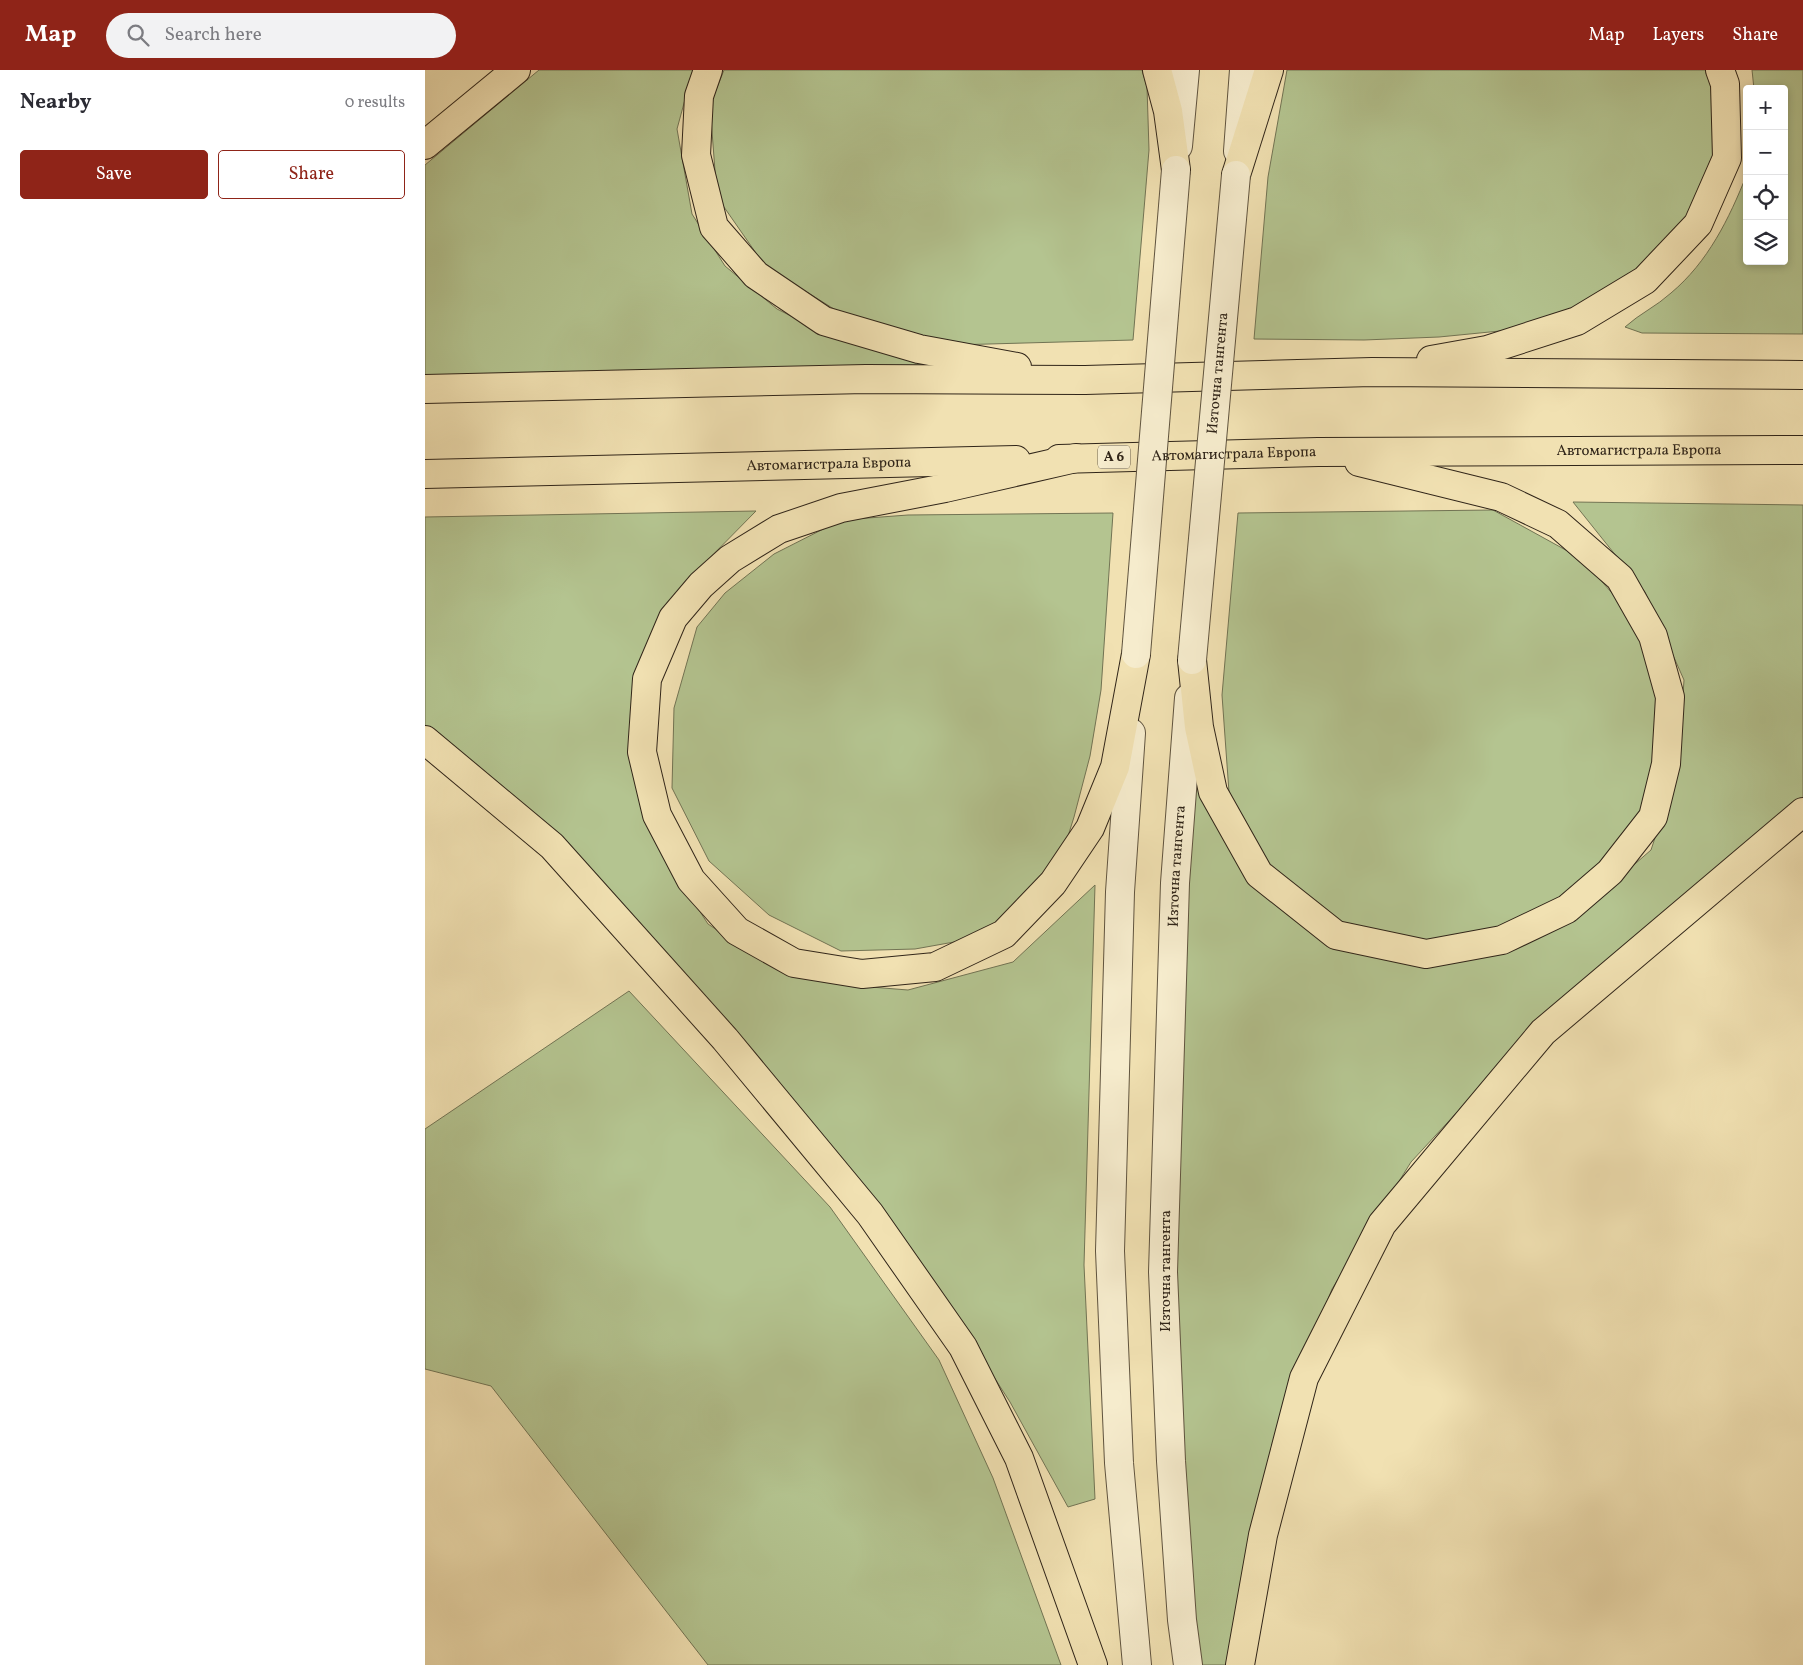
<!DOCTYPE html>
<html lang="en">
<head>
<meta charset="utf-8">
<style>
  body { margin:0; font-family:Vollkorn,serif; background:#f2f2f3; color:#2b2b33 }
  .controls { position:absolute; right:15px; top:15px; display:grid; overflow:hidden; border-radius:5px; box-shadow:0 2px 8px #0003 }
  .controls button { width:45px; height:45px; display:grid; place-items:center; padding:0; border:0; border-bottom:1px solid #e1e1e2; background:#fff; color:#2b2b33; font:25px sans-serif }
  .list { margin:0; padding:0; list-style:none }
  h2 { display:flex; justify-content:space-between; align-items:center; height:65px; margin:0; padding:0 20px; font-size:21px }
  h2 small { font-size:16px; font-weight:400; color:#7c7c81 }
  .actions { display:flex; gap:10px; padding:15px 20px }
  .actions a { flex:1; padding:11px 0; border:1px solid #8f2418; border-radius:5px; text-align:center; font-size:18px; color:#8f2418 }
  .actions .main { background:#8f2418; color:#fff }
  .icon { flex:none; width:28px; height:28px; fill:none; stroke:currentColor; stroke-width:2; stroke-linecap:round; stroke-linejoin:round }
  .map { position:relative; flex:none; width:1378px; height:1595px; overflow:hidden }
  header { display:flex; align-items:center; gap:30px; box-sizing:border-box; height:70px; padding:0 25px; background:#8f2418; color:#fff }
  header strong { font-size:24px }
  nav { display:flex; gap:28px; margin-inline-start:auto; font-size:18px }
  .search { width:350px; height:45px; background:#f2f2f3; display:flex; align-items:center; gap:12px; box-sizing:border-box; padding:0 18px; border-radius:28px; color:#7c7c81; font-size:19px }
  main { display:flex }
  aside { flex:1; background:#fff }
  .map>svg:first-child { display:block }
</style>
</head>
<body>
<header>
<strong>Map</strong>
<div class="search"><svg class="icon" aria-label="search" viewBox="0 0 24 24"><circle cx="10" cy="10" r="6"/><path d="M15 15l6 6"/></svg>Search here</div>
<nav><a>Map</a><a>Layers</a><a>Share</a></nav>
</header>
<main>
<aside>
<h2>Nearby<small>0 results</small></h2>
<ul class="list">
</ul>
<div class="actions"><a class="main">Save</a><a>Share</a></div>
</aside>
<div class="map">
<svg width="1378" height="1595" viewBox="0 0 1378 1595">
  <rect width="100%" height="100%" fill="#f1e1b2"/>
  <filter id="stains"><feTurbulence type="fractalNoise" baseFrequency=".004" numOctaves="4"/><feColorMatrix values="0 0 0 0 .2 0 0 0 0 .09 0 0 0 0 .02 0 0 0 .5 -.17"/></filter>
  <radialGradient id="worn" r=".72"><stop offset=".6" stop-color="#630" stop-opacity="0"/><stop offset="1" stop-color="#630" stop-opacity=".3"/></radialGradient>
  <path fill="#b4c490" stroke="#727454" d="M114,0h154l-16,59 15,85 33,52 52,43 60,30 123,29 -535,10v-213z
    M299,0h418l5,17 2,63 -16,190 -180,5 -103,-26 -85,-53 -48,-69 -7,-92z
    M862,0h423l8,91 -24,57 -48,48 -55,38 -81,26 -71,7 -75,3 -110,-1 14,-162z
    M1327,0h51v264l-161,-1 -17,-6c14,-13 32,-21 46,-34 37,-31 58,-74 76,-119v87h37v-172h-30z
    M1148,432l230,3v294l-259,219 -133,144 -79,127 -44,111 -60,265h-30l-12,-131 -14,-275 20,-511 118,183 58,25 59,10 89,-17 74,-46 61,-53 27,-82 6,-88 -39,-88z
    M1068,440l89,49 44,50 24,53 11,55 -6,62 -25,56 -56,56 -61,37 -86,18 -79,-16 -67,-48 -51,-76 -8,-111 16,-182z
    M331,441l-60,61 -55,99 26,190 41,63 65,43 73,18 62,5 105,-28 82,-77 -11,380 11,234 -27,8 -58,-105 -96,-149 -110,-138 -379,-386v-212z
    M688,443l-12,177 -11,66 -16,61 -11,35 -35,44 -46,41 -67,12 -74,2 -72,-36 -60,-54 -37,-73 2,-80 23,-81 28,-34 49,-39 67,-34 67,-5z
    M204,921l201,216 109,153 54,118 68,187h-353l-217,-279 -66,-17v-240z"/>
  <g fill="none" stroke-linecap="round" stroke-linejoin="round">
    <g stroke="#60543f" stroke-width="30">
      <g id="minor">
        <path d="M753,76l7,-76"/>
        <path d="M813,81l6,-81"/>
        <path d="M706,663l-11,159 -10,359 9,212 18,202"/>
        <path id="s1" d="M763,1595l-6,-45 -11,-159 -8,-189 12,-389 14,-185"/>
      </g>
    </g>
    <g stroke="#302519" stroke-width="30">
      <g id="highway">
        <path d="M283,0l-9,26 -3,59 18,72 42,48 68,46 95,28 98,18"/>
        <path d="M732,0l11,41 8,59"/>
        <path d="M0,75l91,-75"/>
        <path d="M811,105l33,-105"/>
        <path d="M1006,290l56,-10 90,-29 68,-41 53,-56 29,-66 -2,-74 -5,-14"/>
        <path d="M0,319l441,-10 219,1 287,-8 431,3"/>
        <path d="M651,388l-131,30 -104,20 -62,21 -49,30 -29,26 -28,33 -26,61 -5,73 15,63 34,65 46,51 57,32 68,11 73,-7 69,-33 49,-51 37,-55 25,-61 21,-113"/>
        <path id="s2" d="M634,389l259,-7 485,-2"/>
        <path id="s3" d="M0,404l591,-14"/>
        <path d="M767,590l7,67 14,65 46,82 77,61 90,19 76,-14 65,-31 43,-37 43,-55 13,-53 4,-67 -17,-61 -33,-58 -62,-54 -57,-27 -142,-35"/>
        <path d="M0,670l127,106 173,193 145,175 93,133 56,111 74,207"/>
        <path d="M815,1595l23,-130 41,-157 78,-154 161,-192 260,-220"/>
      </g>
    </g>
    <use href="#minor" stroke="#f6eccd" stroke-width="28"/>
    <use href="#highway" stroke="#f1e1b2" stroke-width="28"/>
    <g stroke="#60543f" stroke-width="30" stroke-linecap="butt">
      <g id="minor-bridge">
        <path d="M711,584l40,-484"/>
        <path id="s4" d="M767,590l44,-485"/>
      </g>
    </g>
    <use href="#minor-bridge" stroke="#f6eccd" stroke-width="28"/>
  </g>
  <g text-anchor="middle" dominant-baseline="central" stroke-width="4.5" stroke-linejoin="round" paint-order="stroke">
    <rect fill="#f6eccd" stroke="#6b614f" stroke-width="1" x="673" y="375.5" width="32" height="23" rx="4"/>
    <g font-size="14" font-weight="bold" fill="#302519">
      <text x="689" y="387">A 6</text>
    </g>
    <g font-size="15" fill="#302519" stroke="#f6eccd">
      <text stroke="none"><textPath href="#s4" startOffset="288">Източна тангента</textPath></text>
      <text stroke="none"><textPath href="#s2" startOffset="580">Автомагистрала Европа</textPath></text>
      <text stroke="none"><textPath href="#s2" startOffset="175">Автомагистрала Европа</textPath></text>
      <text stroke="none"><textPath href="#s3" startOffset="404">Автомагистрала Европа</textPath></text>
      <text stroke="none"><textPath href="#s1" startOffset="800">Източна тангента</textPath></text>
      <text transform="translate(741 1201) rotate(-90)">Източна тангента</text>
    </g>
  </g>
  <rect width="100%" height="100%" filter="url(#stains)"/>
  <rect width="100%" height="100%" fill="url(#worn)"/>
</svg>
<div class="controls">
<button>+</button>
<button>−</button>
<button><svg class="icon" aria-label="locate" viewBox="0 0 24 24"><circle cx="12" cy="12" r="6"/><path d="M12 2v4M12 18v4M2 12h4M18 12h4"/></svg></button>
<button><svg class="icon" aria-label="layers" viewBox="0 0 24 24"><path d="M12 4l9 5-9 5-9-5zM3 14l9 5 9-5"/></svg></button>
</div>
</div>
</main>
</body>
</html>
